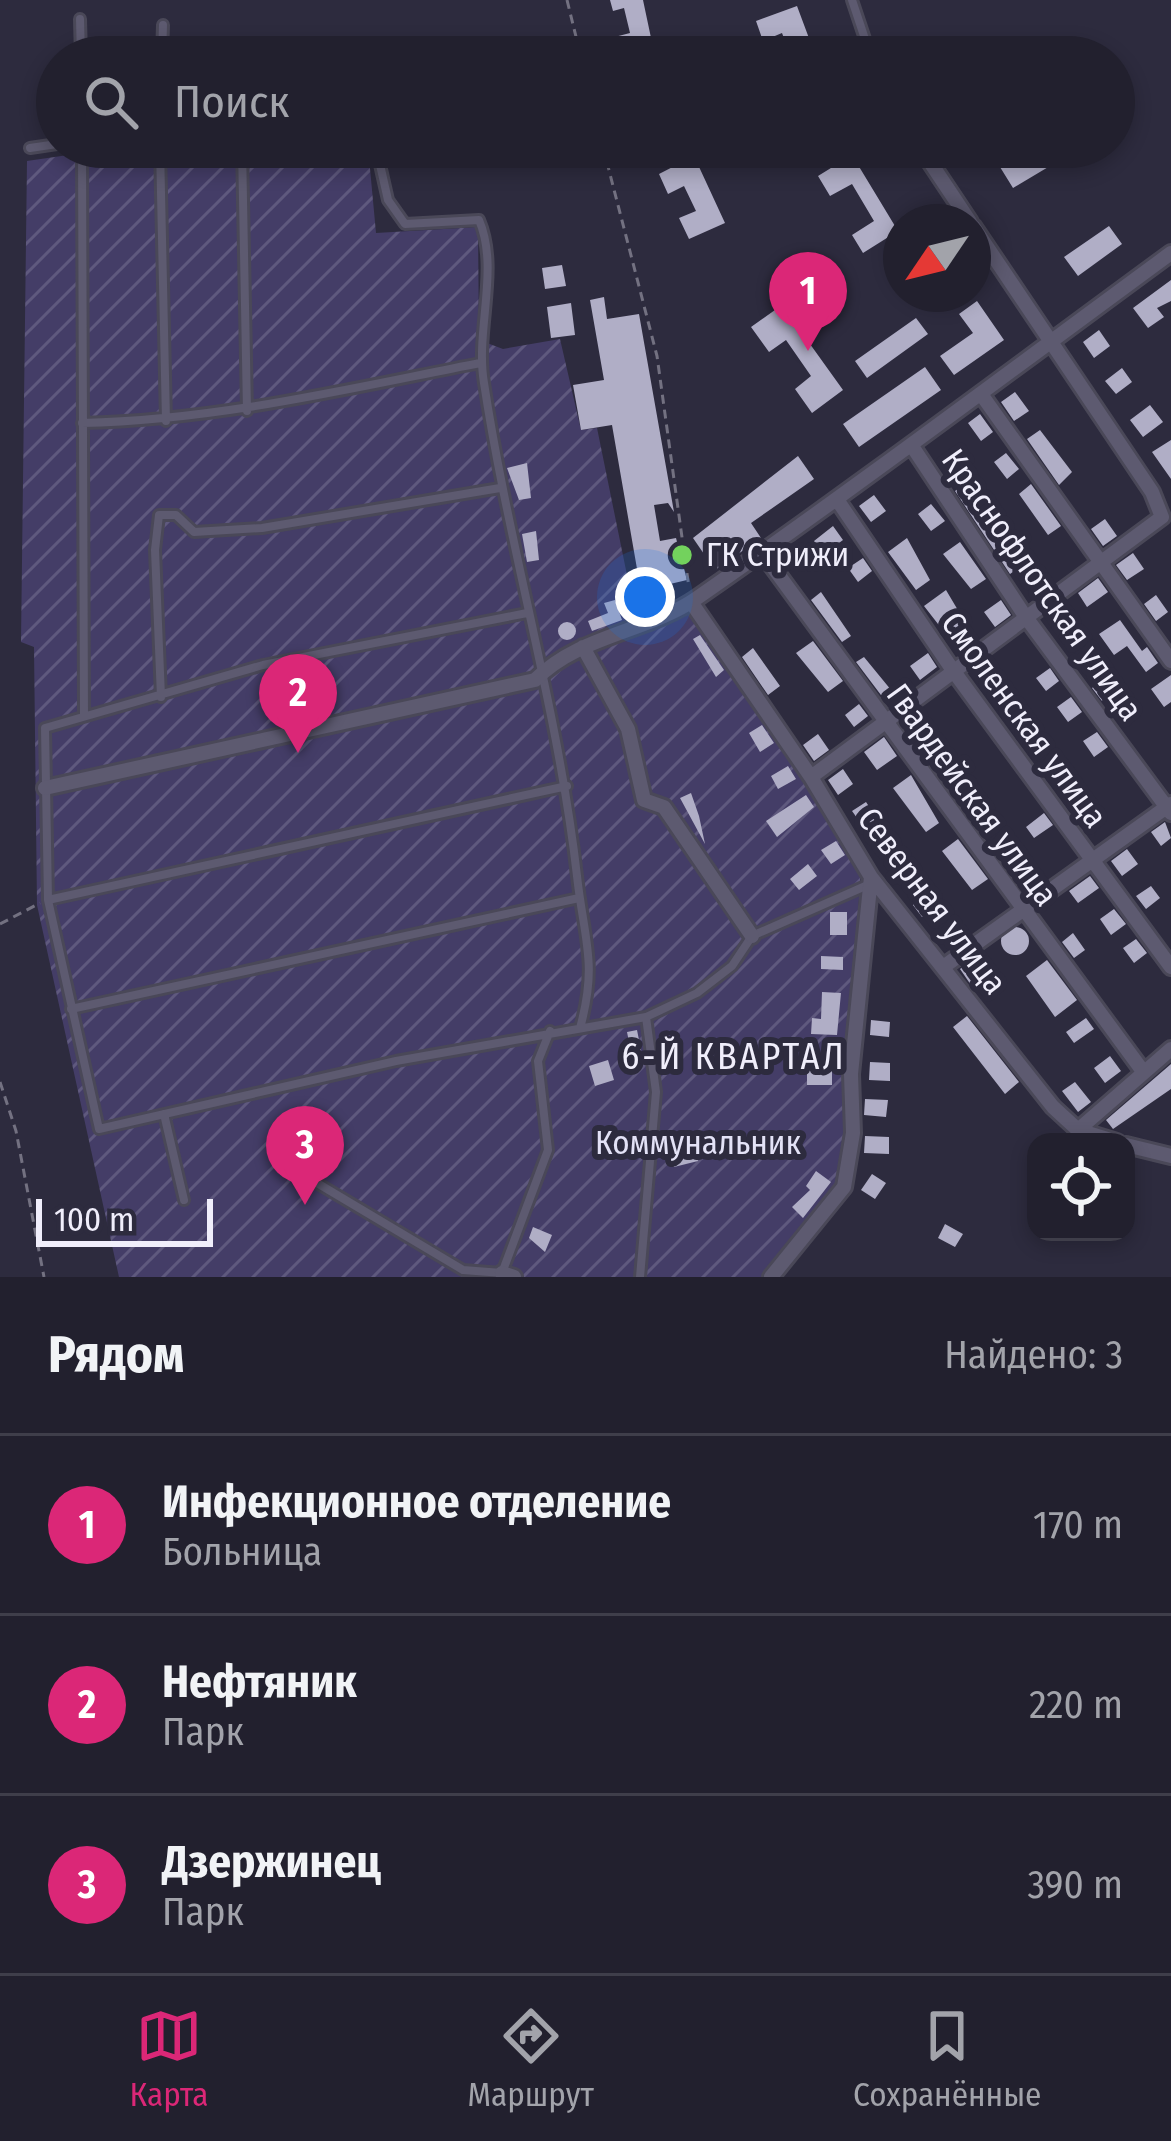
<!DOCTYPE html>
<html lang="ru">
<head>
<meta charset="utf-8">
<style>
  body { margin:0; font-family:"Fira Sans Condensed",sans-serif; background:#2a2836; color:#f1f3f6 }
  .controls { position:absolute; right:36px; bottom:36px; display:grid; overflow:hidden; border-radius:24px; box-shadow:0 6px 18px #0003 }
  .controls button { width:108px; height:108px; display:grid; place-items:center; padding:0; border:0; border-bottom:3px solid #3f3e4a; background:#22202e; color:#f1f3f6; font:60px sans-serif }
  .compass { position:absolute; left:883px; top:204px; width:108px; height:108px; border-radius:50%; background:#22202e; box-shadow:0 6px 18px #0003; rotate:235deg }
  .scale { position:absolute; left:36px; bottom:30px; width:177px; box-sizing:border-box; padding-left:12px; border:6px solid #f0eefb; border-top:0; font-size:33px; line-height:42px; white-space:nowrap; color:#f0eefb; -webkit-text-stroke:9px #2d2b3e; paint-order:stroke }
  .you { position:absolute; left:645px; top:597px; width:42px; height:42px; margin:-30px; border:9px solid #fff; border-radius:50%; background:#1a73e8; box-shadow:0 0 0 18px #1a73e833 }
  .badge { display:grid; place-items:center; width:78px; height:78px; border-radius:50%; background:#db2777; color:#fff; font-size:39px; font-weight:700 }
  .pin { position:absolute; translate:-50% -99px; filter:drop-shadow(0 3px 6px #0008) }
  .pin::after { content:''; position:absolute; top:63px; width:42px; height:36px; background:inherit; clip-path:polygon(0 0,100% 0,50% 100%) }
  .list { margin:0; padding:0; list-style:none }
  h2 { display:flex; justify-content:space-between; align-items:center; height:156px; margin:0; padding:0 48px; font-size:51px }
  h2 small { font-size:39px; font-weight:400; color:#a2a3aa }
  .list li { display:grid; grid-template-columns:78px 1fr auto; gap:36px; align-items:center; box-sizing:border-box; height:180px; padding:0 48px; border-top:3px solid #3f3e4a }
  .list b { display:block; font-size:45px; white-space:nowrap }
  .list p { margin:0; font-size:39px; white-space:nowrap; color:#a2a3aa }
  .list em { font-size:39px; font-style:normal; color:#a2a3aa }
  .icon { flex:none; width:66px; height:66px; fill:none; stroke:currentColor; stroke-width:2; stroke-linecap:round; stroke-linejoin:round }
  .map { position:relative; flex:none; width:1171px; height:1277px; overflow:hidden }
  .search { position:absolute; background:#22202e; box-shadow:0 6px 18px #0003; left:36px; right:36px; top:36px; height:132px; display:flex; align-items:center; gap:30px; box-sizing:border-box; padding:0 42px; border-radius:66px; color:#a2a3aa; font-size:45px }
  .sheet { height:696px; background:#22202e }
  nav { display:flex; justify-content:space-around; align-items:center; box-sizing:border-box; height:168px; border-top:3px solid #3f3e4a; background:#22202e; font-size:33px; color:#a2a3aa }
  nav a { display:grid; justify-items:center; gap:6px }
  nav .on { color:#db2777 }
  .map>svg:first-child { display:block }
</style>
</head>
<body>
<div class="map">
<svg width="1171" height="1277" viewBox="0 0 1171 1277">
  <defs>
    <pattern id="garden-furrows" width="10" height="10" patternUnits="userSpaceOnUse" patternTransform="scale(3)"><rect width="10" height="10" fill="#443d67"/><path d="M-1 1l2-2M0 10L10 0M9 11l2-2" fill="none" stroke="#5f597e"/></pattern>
  </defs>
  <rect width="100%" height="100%" fill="#2d2b3e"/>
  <path fill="url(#garden-furrows)" d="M83,147h285l8,86 102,-6 1,113 24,9 57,-10 21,91 16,-2 42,206 48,-22 75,101 99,156 -21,311 -73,97h-648l-82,-372 -3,-258 -13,-5 6,-481 55,-8z"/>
  <path fill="#b0aec6" d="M610,0h33l11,52 -47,5 -4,-17 27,-7 -6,-25 -11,3z
    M797,6l19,51h-25l-9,-24 -19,8 -7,-20z
    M1022,147h30l8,13 -47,28 -13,-21 25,-15z
    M852,155l46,76 -35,22 -11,-18 22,-14 -22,-37 -22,12 -12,-20z
    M694,156l31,67 -36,16 -10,-21 17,-7 -12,-25 -16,8 -9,-20z
    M1109,226l13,18 -44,32 -14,-19z
    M562,265l4,21 -21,3 -3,-21z
    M1171,280v21l-14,7 7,9 -16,11 -15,-20z
    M604,297l3,22 32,-5 35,198 -6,-9 -14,2 6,36 16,-3 11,42 -17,4 3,6 -18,1 3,15 -14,3 -32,-184 -31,5 -8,-45 31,-5 -14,-80z
    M977,301l27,39 -50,35 -14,-19 33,-23 -14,-19z
    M571,303l4,32 -24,3 -4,-31z
    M782,305l61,85 -31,23 -17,-24 16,-13 -25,-36 -17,12 -18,-25z
    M916,318l12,16 -61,44 -12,-17z
    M1099,330l11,16 -16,12 -11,-16z
    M925,367l16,23 -82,57 -16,-23z
    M1122,368l10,14 -16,12 -11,-13z
    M1015,392l14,19 -15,10 -13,-19z
    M1150,405l13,17 -20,15 -13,-17z
    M980,414l13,18 -12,9 -13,-18z
    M1040,430l32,42 -13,13 -32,-46z
    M1171,440v39l-19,-27z
    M1006,453l13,16 -12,10 -13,-17z
    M798,456l16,23 -63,44 10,15 -46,32 -22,-32z
    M527,463l4,35 -12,2 -12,-32z
    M964,484l57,82 -11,8 -55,-83z
    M1031,484l30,42 -13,9 -29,-41z
    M874,495l12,16 -15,11 -12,-16z
    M931,504l14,17 -14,10 -13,-17z
    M1105,519l12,17 -14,10 -12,-17z
    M833,526l10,14 -19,14 -10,-13z
    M536,531l3,29 -12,2 -5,-28z
    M907,538l23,42 -14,10 -28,-38z
    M960,542l26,37 -15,10 -28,-35z
    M1133,553l11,16 -17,11 -11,-15z
    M863,558l9,13 -14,11 -10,-14z
    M1098,578l10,14 -21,15 -9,-14z
    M946,590l29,49 -16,12 -35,-45z
    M821,592l30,44 -9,6 -31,-42z
    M1156,595l12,17 -12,9 -12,-17z
    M615,600l7,20 -30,11 -4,-10 20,-8 -4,-10z
    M1001,600l10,15 -16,12 -11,-15z
    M1120,620l22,31 5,-4 11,16 -12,9 -19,-26 -13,9 -15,-21z
    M558 631a9 9 0 1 1 18 0a9 9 0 1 1-18 0Z
    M700,635l24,35 -8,7 -23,-38z
    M813,641l30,40 -15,11 -32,-39z
    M753,648l27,38 -12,9 -26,-38z
    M928,653l9,14 -17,13 -10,-14z
    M864,657l32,39 -9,7 -31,-41z
    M1050,668l9,13 -13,10 -10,-13z
    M1171,675v27l-7,5 -13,-18z
    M1105,678l10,14 -13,9 -10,-13z
    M1071,697l11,15 -14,10 -11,-15z
    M859,704l9,12 -14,11 -9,-12z
    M917,712l10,14 -15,11 -10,-13z
    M762,725l12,18 -14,9 -11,-19z
    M1039,731l10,17 -12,9 -12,-16z
    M1097,732l11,15 -14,10 -11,-16z
    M818,734l11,16 -15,11 -11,-16z
    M884,737l13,19 -20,14 -13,-18z
    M942,753l33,43 -13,9 -33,-44z
    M1059,762l32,40 -15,11 -31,-40z
    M788,766l8,13 -18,10 -7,-13z
    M843,769l10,15 -15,11 -10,-15z
    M911,775l28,48 -13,9 -33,-44z
    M691,793l8,23 6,28 -25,-46z
    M806,795l8,12 -37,30 -11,-16z
    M866,802l12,18 -13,9 -13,-18z
    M1044,813l9,12 -19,13 -8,-11z
    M1165,822l6,16 -10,8 -10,-14z
    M958,839l30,40 -16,11 -30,-39z
    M836,841l9,14 -14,9 -10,-14z
    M896,841l22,33 -16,12 -23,-33z
    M1127,849l11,15 -16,12 -11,-15z
    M808,864l9,12 -18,14 -9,-11z
    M1090,876l9,12 -21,15 -9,-12z
    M1151,886l9,12 -14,11 -10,-13z
    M930,892l9,12 -17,13 -9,-12z
    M1114,909l12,15 -15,11 -11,-16z
    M830,912h17v23h-17z
    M1001 941a14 14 0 1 1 28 0a14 14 0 1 1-28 0Z
    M1073,933l12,17 -11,8 -12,-16z
    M1136,939l11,14 -13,10 -11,-15z
    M821,956l22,1v13l-22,-1z
    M976,957l12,16 -17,12 -11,-16z
    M1047,960l30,40 -22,17 -29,-41z
    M822,992l19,1 -4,42 -26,-1 1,-16 9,1z
    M967,1016l52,66 -14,12 -52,-67z
    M1086,1018l8,11 -20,14 -8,-11z
    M871,1020l19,2 -1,15 -19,-2z
    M637,1030l7,35 -10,2 -7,-35z
    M678,1041l4,19 -17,3 -4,-18z
    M1110,1056l11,15 -16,12 -11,-15z
    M608,1060l6,20 -19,6 -6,-20z
    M870,1062l20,1v18l-21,-1z
    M1171,1064v25l-58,40 -7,-9z
    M807,1067l25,1v17h-25z
    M1075,1082l16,20 -13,10 -16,-21z
    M865,1099l23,1 -2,17 -22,-2z
    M865,1136l24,1v17l-25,-1z
    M694,1144l4,17 -24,6 -5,-17z
    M816,1171l15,11 -28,36 -11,-11 18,-17 -4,-4z
    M872,1174l14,9 -11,16 -14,-9z
    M945,1224l18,10 -8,13 -17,-9z
    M533,1227l19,8 -7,17 -16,-14z"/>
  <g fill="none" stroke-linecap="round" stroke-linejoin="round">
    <g stroke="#4a4858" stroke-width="14">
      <path id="service" d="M852,0l15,45
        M80,19l1,38
        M162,57l1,-32
        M245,57v-1
        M82,147l2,569
        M160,147l6,274
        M242,147l5,264
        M376,147l12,53 17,24 74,-4c21,49 -4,110 5,163 25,165 74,326 93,493 7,64 21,87 3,152
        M30,148l27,-4
        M82,423c136,-3 265,-34 398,-60
        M527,613l-264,52 -218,63 3,172 51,229 297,-68 250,-44 51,-24 35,-27 20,-30 118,-52
        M161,697l-6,-147 4,-35h17l18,17 68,-4 238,-40
        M48,900l519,-114
        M71,1009l508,-111
        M164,1114l20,86
        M317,1183l146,87 39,3 46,-123 -10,-89 12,-30
        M640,1277l16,-185 -10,-75"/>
    </g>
    <g stroke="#4a4858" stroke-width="20">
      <path id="minor" d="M920,147l50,75
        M973,226l179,266 10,25
        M981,394l190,267
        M912,446l113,170 146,197
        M838,501l114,168 219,298
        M761,551l381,519
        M691,602l120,175 60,100 182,230 25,23 39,12
        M583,647l45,82 16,71 20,7 88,129
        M811,777l351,-260
        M45,788l490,-108c44,-45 113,-48 162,-82 161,-112 316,-229 474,-345
        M946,965l225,-161
        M1078,1130l93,-81
        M1126,1145l45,11
        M502,1273l12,4
        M771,1277l73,-90 9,-54 -2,-59 20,-197"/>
    </g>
    <path stroke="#737181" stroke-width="3" stroke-dasharray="9 6" stroke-linecap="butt" d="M567,0l14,57
      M603,147l54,209 32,232
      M0,924l40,-21
      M0,1082l16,49 28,146"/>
    <use href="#service" stroke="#5d5a70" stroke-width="8"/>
    <use href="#minor" stroke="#5d5a70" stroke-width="14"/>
  </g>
  <circle fill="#73d25d" stroke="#2d2b3e" stroke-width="4.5" cx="682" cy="555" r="12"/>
  <g text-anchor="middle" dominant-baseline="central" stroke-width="12" stroke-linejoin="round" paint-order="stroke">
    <g font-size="33" fill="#f0eefb" stroke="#2d2b3e" text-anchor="start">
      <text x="706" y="555">ГК Стрижи</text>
    </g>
    <g font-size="33" fill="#f0eefb" stroke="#2d2b3e">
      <text transform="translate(1042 585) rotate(55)">Краснофлотская улица</text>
      <text transform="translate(1024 720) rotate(54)">Смоленская улица</text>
      <text transform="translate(972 795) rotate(54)">Гвардейская улица</text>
      <text transform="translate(932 901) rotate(53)">Северная улица</text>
    </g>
    <g font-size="33" fill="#e3e2f6" stroke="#2d2b3e">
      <text x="698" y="1143">Коммунальник</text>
    </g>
    <g font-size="36" letter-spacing="3" fill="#f0eefb" stroke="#2d2b3e">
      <text x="734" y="1057">6-Й КВАРТАЛ</text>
    </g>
  </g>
</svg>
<div class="controls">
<button><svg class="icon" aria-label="locate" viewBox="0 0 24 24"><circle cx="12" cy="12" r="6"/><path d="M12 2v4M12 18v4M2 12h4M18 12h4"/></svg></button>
</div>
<svg class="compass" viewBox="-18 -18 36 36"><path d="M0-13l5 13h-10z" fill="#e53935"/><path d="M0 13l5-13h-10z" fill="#a2a3aa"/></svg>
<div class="scale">100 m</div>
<div class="you"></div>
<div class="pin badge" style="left:808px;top:351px">1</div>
<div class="pin badge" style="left:298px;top:753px">2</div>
<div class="pin badge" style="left:305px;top:1205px">3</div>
<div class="search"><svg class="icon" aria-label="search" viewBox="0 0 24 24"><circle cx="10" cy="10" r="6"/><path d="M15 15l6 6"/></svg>Поиск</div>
</div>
<section class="sheet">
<h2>Рядом<small>Найдено: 3</small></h2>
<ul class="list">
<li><span class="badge">1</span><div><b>Инфекционное отделение</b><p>Больница</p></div><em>170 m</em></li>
<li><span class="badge">2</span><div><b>Нефтяник</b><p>Парк</p></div><em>220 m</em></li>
<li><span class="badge">3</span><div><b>Дзержинец</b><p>Парк</p></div><em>390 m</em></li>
</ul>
</section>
<nav>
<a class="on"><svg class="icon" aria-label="map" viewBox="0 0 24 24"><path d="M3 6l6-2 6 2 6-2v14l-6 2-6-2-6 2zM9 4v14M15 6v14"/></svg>Карта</a>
<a><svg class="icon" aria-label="directions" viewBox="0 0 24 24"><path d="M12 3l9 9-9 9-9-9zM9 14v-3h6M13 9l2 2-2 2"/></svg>Маршрут</a>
<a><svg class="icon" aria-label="saved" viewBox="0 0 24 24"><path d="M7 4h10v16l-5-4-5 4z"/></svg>Сохранённые</a>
</nav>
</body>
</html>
